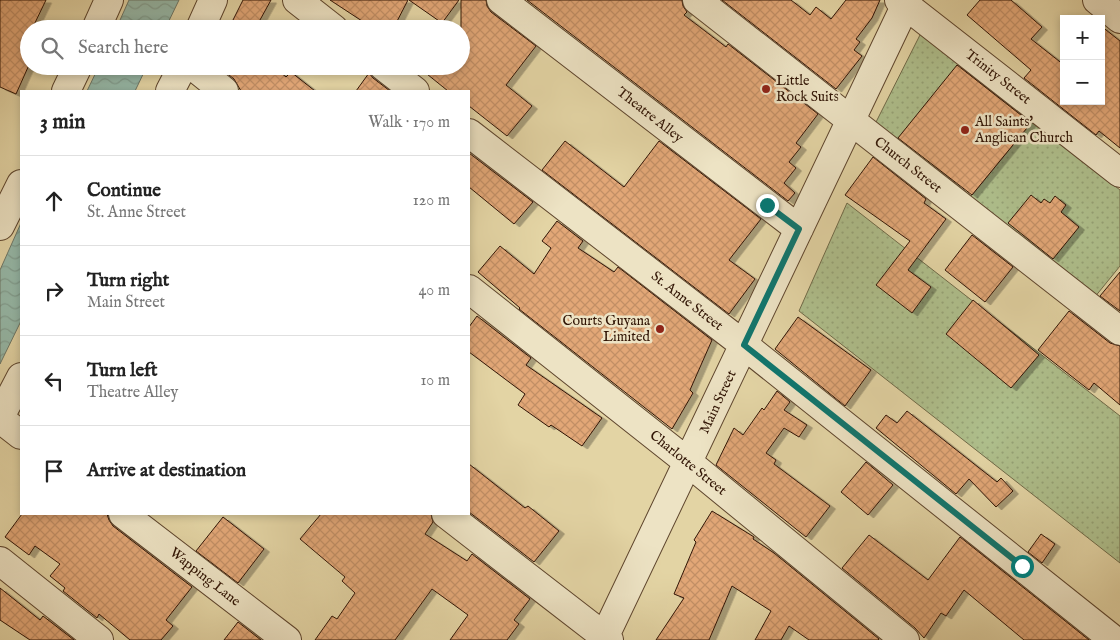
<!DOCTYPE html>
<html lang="en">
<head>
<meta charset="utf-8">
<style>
  body { margin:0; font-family:"IM FELL English",serif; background:#f6f6f6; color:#222 }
  .controls { position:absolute; right:15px; top:15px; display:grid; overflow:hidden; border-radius:0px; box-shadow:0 2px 8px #0003 }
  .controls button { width:45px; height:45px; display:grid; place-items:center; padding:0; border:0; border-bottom:1px solid #e0e0e0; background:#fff; color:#222; font:25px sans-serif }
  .stop { position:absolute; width:15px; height:15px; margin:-11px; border:4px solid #0f766e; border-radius:50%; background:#fff }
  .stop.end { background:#0f766e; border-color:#fff; box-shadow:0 1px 5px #0008 }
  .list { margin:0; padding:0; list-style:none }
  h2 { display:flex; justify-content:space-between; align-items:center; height:65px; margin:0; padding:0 20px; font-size:21px }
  h2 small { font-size:16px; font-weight:400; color:#767676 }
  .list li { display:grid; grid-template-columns:32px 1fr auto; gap:15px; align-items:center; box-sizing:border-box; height:90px; padding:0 20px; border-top:1px solid #e0e0e0 }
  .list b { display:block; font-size:19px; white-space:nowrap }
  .list p { margin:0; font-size:16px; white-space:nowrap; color:#767676 }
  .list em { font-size:16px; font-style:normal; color:#767676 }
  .icon { flex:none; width:28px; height:28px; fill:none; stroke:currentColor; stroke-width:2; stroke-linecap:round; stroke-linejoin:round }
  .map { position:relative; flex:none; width:1120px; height:640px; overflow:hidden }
  .search { position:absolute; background:#fff; box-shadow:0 2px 8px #0003; left:20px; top:20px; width:450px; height:55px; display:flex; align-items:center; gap:12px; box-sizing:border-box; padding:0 18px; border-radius:28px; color:#767676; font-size:19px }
  .panel { position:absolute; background:#fff; box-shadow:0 2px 8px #0003; left:20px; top:90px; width:450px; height:425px; border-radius:0px }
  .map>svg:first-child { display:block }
</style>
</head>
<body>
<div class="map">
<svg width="1120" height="640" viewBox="0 0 1120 640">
  <defs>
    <pattern id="garden-dots" width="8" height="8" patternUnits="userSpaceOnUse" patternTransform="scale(1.25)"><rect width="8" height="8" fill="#aebe8b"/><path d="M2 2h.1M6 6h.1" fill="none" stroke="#96a276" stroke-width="1.8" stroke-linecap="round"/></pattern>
    <pattern id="water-waves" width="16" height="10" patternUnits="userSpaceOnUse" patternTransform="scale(1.25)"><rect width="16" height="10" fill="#95b8a8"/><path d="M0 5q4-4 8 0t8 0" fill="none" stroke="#819d8f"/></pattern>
    <pattern id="building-cross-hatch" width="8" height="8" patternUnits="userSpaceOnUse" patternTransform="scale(1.25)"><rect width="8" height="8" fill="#e2a777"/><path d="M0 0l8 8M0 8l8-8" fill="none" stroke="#c28f65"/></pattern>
    <filter id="shadow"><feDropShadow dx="5.5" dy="3" stdDeviation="0" flood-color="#0004"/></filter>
  </defs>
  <rect width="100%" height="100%" fill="#e3d4a4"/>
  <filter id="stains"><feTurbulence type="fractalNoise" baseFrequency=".004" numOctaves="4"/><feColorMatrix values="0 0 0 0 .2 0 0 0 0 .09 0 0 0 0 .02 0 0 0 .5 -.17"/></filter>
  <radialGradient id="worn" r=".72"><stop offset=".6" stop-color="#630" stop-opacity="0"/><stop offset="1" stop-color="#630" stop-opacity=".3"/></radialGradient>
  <path fill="url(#garden-dots)" stroke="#706a48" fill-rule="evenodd" d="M922,31l198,159v76l-26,32 -221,-170zM958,65l73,58 -60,73 -72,-59z
    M847,203l273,213v147l-321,-252z"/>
  <path fill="url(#water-waves)" stroke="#6d7767" d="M129,0h50l-14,29h-49z
    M99,66h48l-12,25h-48z
    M21,223v98l-21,43v-94z"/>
  <path fill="url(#building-cross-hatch)" stroke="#311505" filter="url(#shadow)" d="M0,0h46l-14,29h-3v36l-13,29 -16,-7z
    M243,0h28l-16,29h-10l-13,-7z
    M330,0h78l-15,29h-35l4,-8z
    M409,0h50l-17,23z
    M461,0h25l1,6 4,6 45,34 -30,39 26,21 -25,30 -38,-30v-15h-21l-31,-25h44z
    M527,0h155l1,6 4,6 -3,3 42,32 2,-3 90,70 -22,29 5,4 -12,15 7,6 -12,15 11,10 -7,8z
    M722,0h69l19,15 6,-8 15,12 15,-19h34l-8,18 -16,21 4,3 -6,8 8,6 -26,33z
    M980,0h31l31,27 -11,12 33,26v36h37v-75l19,15v107l-21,-17 -3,4 -72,-57 7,-8 -64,-55z
    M957,65l74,58 -59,72 -74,-57z
    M218,66h55l13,11 5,-5 24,19h-74l-7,-12z
    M369,73l4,5 17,13h-34z
    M565,141l59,46 35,-46 102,78 -32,41 26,19 -26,35 -187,-144z
    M469,153l64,49 -19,22 -45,-37z
    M873,157l53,42 -2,4 22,16 -38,51 23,17 -19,26 -36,-28 34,-44 -65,-46z
    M1031,195l10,8 3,-4 6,4 5,-7 11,9 -5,7 18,15 -26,32 -45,-36z
    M557,221l26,20 -5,7 36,24 4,-5 94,73 -22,50 3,3 -21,36 -153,-120 1,-1 -42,-36 22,-26 34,28 17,-26 -9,-7z
    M972,235l41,32 -28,35 -40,-32z
    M1120,272v39l-20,-15z
    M973,300l66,55 -28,33 -65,-54z
    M1069,311l41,32 10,3v59l-26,-22 -5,7 -51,-40z
    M477,316l54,42 -5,7 76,53 -20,28 -31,-21 -2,2 -31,-22 7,-11 -56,-42v-25z
    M798,317l73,53 -26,36 -70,-57z
    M777,391l13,11 -6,8 23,15 -8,12 -15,-9 -18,25 10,7 -2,4 56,42 -24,31 -90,-72 18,-37 9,7 19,-27 2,2z
    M907,411l90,71 4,-4 12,13 -17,16 -27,-28 -13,15 -80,-66 10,-13 11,8z
    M866,462l27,23 -25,30 -27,-23z
    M469,464l56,44 3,-2 31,25 -25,31 -65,-50z
    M712,511l42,26 -1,2 21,14 105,86 -1,1h-69l-20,-14 -8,14h-26l16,-29 -39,-25 -23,54h-53l28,-42 -10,-4 22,-52 -2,-2z
    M22,514h85l2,6 4,6 79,61 -26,33 7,6 -12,14h-31l-31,-26 -2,4 -34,-27 2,-3 -15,-12 10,-12 -25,-18 -6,9 -24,-18z
    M321,514h110l2,8 -8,12 42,27 5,-7 58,45 -16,21 5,4 -12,16h-57l18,-25 -36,-26 -37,51h-80l17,-24 5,3 18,-26 -13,-12 3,-4 -45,-38z
    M223,517l41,32 -26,34 -42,-32z
    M1041,534l14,10 -13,19 -14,-11z
    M869,535l59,45 32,-43 129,103h-65l-60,-50 -18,26 -5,-3 -17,25 -9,-10 -73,-60z
    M0,588l40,32 3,-4 31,24h-44l-30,-20z
    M238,622l23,18h-37z"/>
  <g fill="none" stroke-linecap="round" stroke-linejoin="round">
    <g stroke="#5e452d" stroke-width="30">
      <path id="minor" d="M297,0l37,29
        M501,0l298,229
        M697,0l423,331
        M899,0l221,173
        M1097,0l23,19
        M96,29l13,-29
        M200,29l13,-29
        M193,66l31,25
        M383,66l32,25
        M66,91l12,-25
        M170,91l13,-25
        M469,133l275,212 370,295
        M0,226l21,-42
        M469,289l220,174 216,177
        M0,417l21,-40
        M0,419l21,16
        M123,514l164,126
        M446,514l163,126
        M0,561l99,79
        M603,640l305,-640"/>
    </g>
    <use href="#minor" stroke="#ede3c4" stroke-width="28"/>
  </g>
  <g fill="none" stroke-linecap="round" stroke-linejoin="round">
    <path stroke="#0f766e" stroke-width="6" d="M767,205l32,24 -55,116 278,221"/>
  </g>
  <g fill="#8f2418" stroke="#ede3c4" stroke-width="2">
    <circle cx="766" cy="89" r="5"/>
    <circle cx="965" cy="130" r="5"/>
    <circle cx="660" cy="329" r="5"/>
  </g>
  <g text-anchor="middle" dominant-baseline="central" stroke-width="5" stroke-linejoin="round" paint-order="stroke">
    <g font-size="14" fill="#311505" stroke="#ede3c4">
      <text transform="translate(998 77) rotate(38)">Trinity Street</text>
      <text transform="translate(650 115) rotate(38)">Theatre Alley</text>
      <text transform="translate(908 165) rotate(38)">Church Street</text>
      <text transform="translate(687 301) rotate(38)">St. Anne Street</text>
      <text transform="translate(718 402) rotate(-65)">Main Street</text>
      <text transform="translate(688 463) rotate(39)">Charlotte Street</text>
      <text transform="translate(205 577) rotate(38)">Wapping Lane</text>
    </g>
    <g font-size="14" fill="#311505" stroke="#ede3c4" text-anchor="start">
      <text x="776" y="81">Little<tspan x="776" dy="16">Rock Suits</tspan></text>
      <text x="975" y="122">All Saints'<tspan x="975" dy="16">Anglican Church</tspan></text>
      <text x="650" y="321" text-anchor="end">Courts Guyana<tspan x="650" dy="16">Limited</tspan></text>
    </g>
  </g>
  <rect width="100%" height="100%" filter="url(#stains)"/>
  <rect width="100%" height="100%" fill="url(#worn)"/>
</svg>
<div class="controls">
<button>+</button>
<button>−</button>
</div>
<div class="stop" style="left:1022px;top:566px"></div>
<div class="stop end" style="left:767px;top:205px"></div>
<div class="search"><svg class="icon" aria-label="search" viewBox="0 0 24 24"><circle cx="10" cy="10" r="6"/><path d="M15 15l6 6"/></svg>Search here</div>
<section class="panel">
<h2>3 min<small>Walk · 170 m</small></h2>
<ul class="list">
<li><svg class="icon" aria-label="ahead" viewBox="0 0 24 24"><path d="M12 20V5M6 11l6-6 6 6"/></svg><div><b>Continue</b><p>St. Anne Street</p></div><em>120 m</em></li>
<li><svg class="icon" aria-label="right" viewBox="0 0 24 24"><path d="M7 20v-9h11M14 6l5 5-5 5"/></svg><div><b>Turn right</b><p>Main Street</p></div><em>40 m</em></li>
<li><svg class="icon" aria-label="left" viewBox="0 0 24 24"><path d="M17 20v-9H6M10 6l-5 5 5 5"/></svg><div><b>Turn left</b><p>Theatre Alley</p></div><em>10 m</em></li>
<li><svg class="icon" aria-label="arrive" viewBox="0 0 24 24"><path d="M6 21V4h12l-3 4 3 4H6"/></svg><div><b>Arrive at destination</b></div></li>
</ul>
</section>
</div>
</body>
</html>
